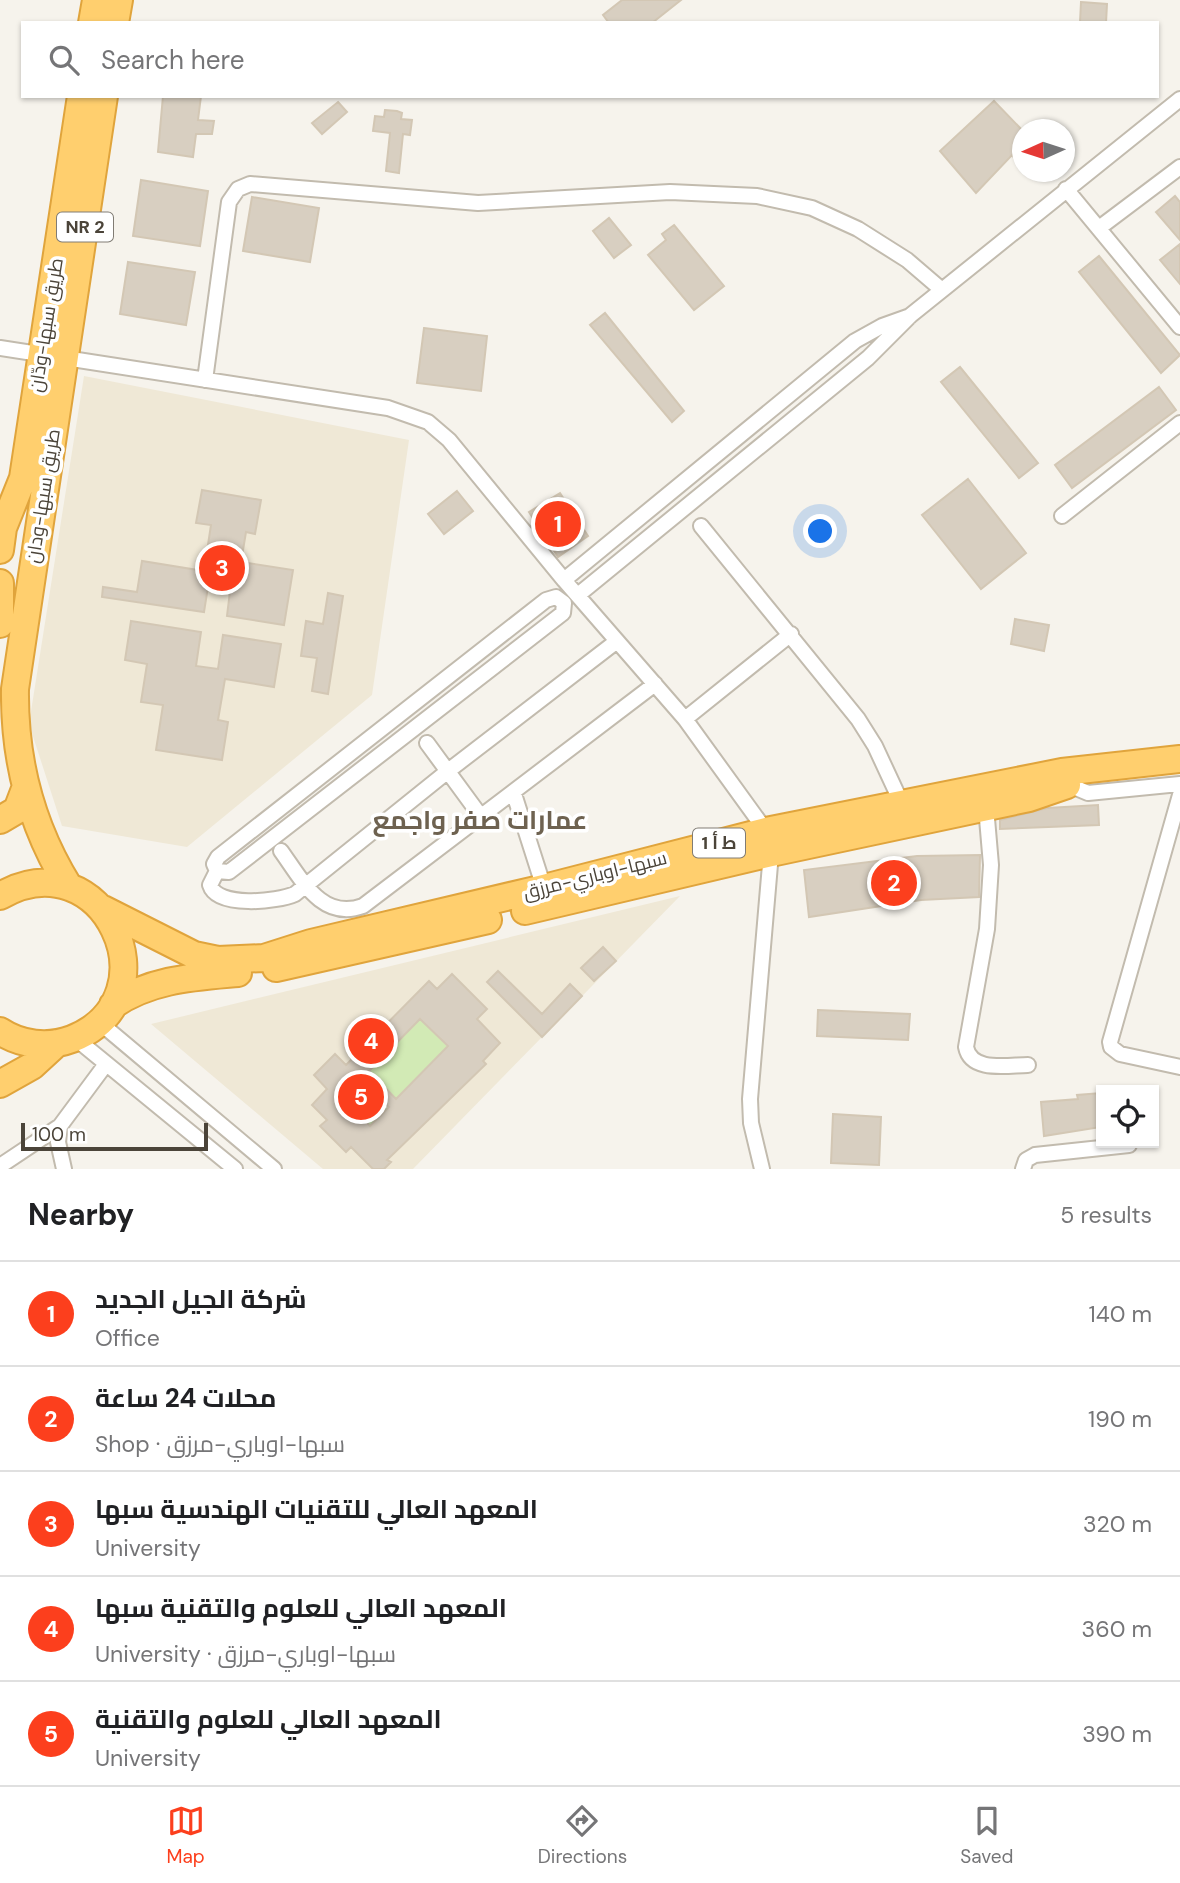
<!DOCTYPE html>
<html lang="en">
<head>
<meta charset="utf-8">
<style>
  body { margin:0; font-family:"DM Sans",Cairo,sans-serif; background:#f6f6f6; color:#202124 }
  .controls { position:absolute; right:21px; bottom:21px; display:grid; overflow:hidden; border-radius:0px; box-shadow:0 2px 5px #0004 }
  .controls button { width:63px; height:63px; display:grid; place-items:center; padding:0; border:0; border-bottom:2px solid #e0e0e0; background:#fff; color:#202124; font:35px sans-serif }
  .compass { position:absolute; left:1012px; top:119px; width:63px; height:63px; border-radius:50%; background:#fff; box-shadow:0 2px 5px #0004; rotate:267deg }
  .scale { position:absolute; left:21px; bottom:18px; width:187px; box-sizing:border-box; padding-left:7px; border:4px solid #4b4439; border-top:0; font-size:19px; line-height:24px; white-space:nowrap; color:#4b4439; -webkit-text-stroke:5px #fff; paint-order:stroke }
  .you { position:absolute; left:821px; top:532px; width:24px; height:24px; margin:-18px; border:5px solid #fff; border-radius:50%; background:#1a73e8; box-shadow:0 0 0 10px #1a73e833 }
  .badge { display:grid; place-items:center; width:46px; height:46px; border-radius:50%; background:#fc3f1d; color:#fff; font-size:23px; font-weight:700 }
  .pin { position:absolute; translate:-50% -50%; border:4px solid #fff; box-shadow:0 2px 7px #0006 }
  .list { margin:0; padding:0; list-style:none }
  h2 { display:flex; justify-content:space-between; align-items:center; height:91px; margin:0; padding:0 28px; font-size:30px }
  h2 small { font-size:23px; font-weight:400; color:#757577 }
  .list li { display:grid; grid-template-columns:46px 1fr auto; gap:21px; align-items:center; box-sizing:border-box; height:105px; padding:0 28px; border-top:2px solid #e0e0e0 }
  .list b { display:block; font-size:26px; white-space:nowrap }
  .list p { margin:0; font-size:23px; white-space:nowrap; color:#757577 }
  .list em { font-size:23px; font-style:normal; color:#757577 }
  .icon { flex:none; width:38px; height:38px; fill:none; stroke:currentColor; stroke-width:2; stroke-linecap:round; stroke-linejoin:round }
  .map { position:relative; flex:none; width:1180px; height:1169px; overflow:hidden }
  .search { position:absolute; background:#fff; box-shadow:0 2px 5px #0004; left:21px; right:21px; top:21px; height:77px; display:flex; align-items:center; gap:18px; box-sizing:border-box; padding:0 24px; border-radius:0px; color:#757577; font-size:26px }
  .sheet { height:616px; background:#fff }
  nav { display:flex; justify-content:space-around; align-items:center; box-sizing:border-box; height:98px; border-top:2px solid #e0e0e0; background:#fff; font-size:19px; color:#757577 }
  nav a { display:grid; justify-items:center; gap:4px }
  nav .on { color:#fc3f1d }
  .map>svg:first-child { display:block }
</style>
</head>
<body>
<div class="map">
<svg width="1180" height="1169" viewBox="0 0 1180 1169">
  <rect width="100%" height="100%" fill="#f6f3ec"/>
  <path fill="#efe8d6" d="M84,376l325,64 -37,255 -185,152 -125,-21 -33,-102z
    M680,896l-267,273h-90l-172,-145z"/>
  <path fill="#d2eab5" d="M420,1019l28,28 -52,52 -27,-28z
    M358,1081l29,28 -17,17 -29,-28z"/>
  <path fill="#d8cfc1" stroke="#d3c7b4" stroke-width="2" fill-rule="evenodd" d="M622,0h59l-29,23h-43l-6,-8z
    M1081,2l26,2 -1,19h-26z
    M163,96h38l-3,24 16,1 -2,13h-16l-3,23 -35,-5z
    M994,101l29,30v19l-9,8 -2,-3 -36,38 -36,-42z
    M338,102l9,10 -25,22 -10,-11z
    M385,110l12,1 5,2 -1,6 11,1 -2,15 -7,-1 -4,39 -13,-2 4,-38 -17,-2 2,-15 9,1z
    M141,180l67,11 -8,55 -67,-10z
    M1175,196l5,6v38l-24,-28z
    M252,197l67,11 -9,54 -67,-11z
    M609,218l22,27 -17,13 -21,-27z
    M674,225l50,61 -30,24 -46,-55 18,-15 -4,-6z
    M1180,244v40l-20,-24z
    M1099,256l81,99 -19,18 -82,-101z
    M128,262l67,10 -9,53 -66,-11z
    M605,313l79,98 -12,11 -82,-97z
    M424,328l63,8 -6,55 -64,-8z
    M960,367l78,96 -19,15 -78,-96z
    M1159,387l17,23 -104,78 -17,-23z
    M968,479l58,74 -45,36 -59,-74z
    M202,490l59,10 -6,34 -9,-2 -5,30 52,8 -9,55 -57,-9 4,-33 -22,-3 -5,32 -102,-15 1,-10 34,5 5,-31 62,10 7,-46 -15,-2z
    M457,491l16,20 -29,23 -16,-20z
    M560,493l28,43 -30,21 -29,-45z
    M328,593l15,3 -15,98 -16,-3 5,-33 -16,-2 5,-35 17,3z
    M1015,619l34,6 -5,26 -33,-7z
    M131,621l70,11 -5,34 22,3 5,-34 58,9 -7,43 -49,-8 -7,41 10,2 -6,38 -66,-10 7,-45 -22,-3 6,-38 -22,-4z
    M1098,805l1,20 -99,4v-9l47,-12z
    M980,855l-1,42 -58,3 -112,17 -5,-47 113,-14z
    M603,947l13,14 -22,20 -13,-13z
    M498,971l44,43 28,-30 12,12 -40,41 -55,-55z
    M452,974l35,35 -10,10 23,24 -17,18 3,3 -99,96 4,2 -7,7h-11l-22,-22 -5,5 -26,-26 7,-6 -15,-15 15,-16 -13,-14 21,-21 11,11 83,-84 8,8zM420,1019l28,27 -52,53 -27,-28zM358,1081l31,26 -19,19 -29,-28z
    M818,1010l92,4 -2,26 -91,-4z
    M1101,1093v34l-57,9 -3,-34 37,-3 -1,-4z
    M833,1114l48,3 -2,48 -48,-2z"/>
  <g fill="none" stroke-linecap="round" stroke-linejoin="round">
    <g stroke="#c2bbae" stroke-width="18">
      <path id="street" d="M1066,189l114,138
        M1099,228l81,-61
        M0,348l388,60 40,14 21,18 115,140 121,139 81,112 5,22 -21,246 1,24 11,46
        M205,380l24,-178 9,-13 12,-5 228,19 192,-11 87,4 55,12 46,21 49,31 35,30
        M1062,516l118,-93
        M701,526l157,193 17,27 26,56
        M564,580l291,-239 27,-15 28,-10
        M578,595l290,-237 43,-43 269,-216
        M556,597l8,6 -1,10 -334,259 -12,-1 -3,-7 4,-7 328,-257z
        M685,719l106,-85
        M427,743l55,75
        M1069,785l19,8 92,-9
        M514,794l30,94
        M1180,795l-70,247 1,5 9,7 60,13
        M986,807l5,58 -4,64 -21,118c5,26 42,18 62,18
        M281,851c21,29 41,70 82,55l292,-222
        M217,871l-7,14c7,23 67,17 85,9l153,-123 169,-130
        M99,1022l175,147
        M75,1038l160,131
        M60,1126l-2,16 6,27
        M0,1166l60,-40 46,-62
        M1023,1169l3,-9 9,-5 94,-10"/>
    </g>
    <g stroke="#e0a43c" stroke-width="30">
      <path id="highway" d="M92,23l4,-23
        M115,23l4,-23
        M0,550l3,-22 20,-50 58,-382
        M0,583v41
        M0,820l17,-10 8,-21
        M69,887c-38,-61 -55,-126 -54,-198l89,-593
        M0,896c103,-60 178,101 72,143 -24,9 -51,6 -72,-8
        M103,909l91,46 24,5 46,-2 47,-15 233,-55 222,-57 296,-59 118,-13
        M525,911l246,-58 258,-55 38,-13
        M276,968l212,-48
        M113,1005c38,-26 81,-28 125,-32
        M0,1084l32,-18 25,-23"/>
    </g>
    <use href="#street" stroke="#fff" stroke-width="14"/>
    <use href="#highway" stroke="#ffcf6e" stroke-width="26"/>
  </g>
  <g text-anchor="middle" dominant-baseline="central" stroke-width="7" stroke-linejoin="round" paint-order="stroke">
    <g fill="#fff" stroke="#817c74" stroke-width="2">
      <rect x="57" y="212.5" width="56" height="29" rx="5"/>
      <rect x="693" y="828.5" width="52" height="29" rx="5"/>
    </g>
    <g font-size="18" font-weight="bold" fill="#4b4439">
      <text x="85" y="227">NR 2</text>
      <text x="719" y="843">ط أ 1</text>
    </g>
    <g font-size="19" fill="#4b4439" stroke="#fff">
      <text transform="translate(46 325) rotate(-81)">طريق سبها-ودّان</text>
      <text transform="translate(43 496) rotate(-81)">طريق سبها-ودان</text>
      <text transform="translate(595 875) rotate(-14)">سبها-اوباري-مرزق</text>
    </g>
    <g font-size="26" font-weight="bold" fill="#6e6250" stroke="#fff">
      <text x="480" y="820">عمارات صفر واجمع</text>
    </g>
  </g>
</svg>
<div class="controls">
<button><svg class="icon" aria-label="locate" viewBox="0 0 24 24"><circle cx="12" cy="12" r="6"/><path d="M12 2v4M12 18v4M2 12h4M18 12h4"/></svg></button>
</div>
<svg class="compass" viewBox="-18 -18 36 36"><path d="M0-13l5 13h-10z" fill="#e53935"/><path d="M0 13l5-13h-10z" fill="#757577"/></svg>
<div class="scale">100 m</div>
<div class="you"></div>
<div class="pin badge" style="left:558px;top:524px">1</div>
<div class="pin badge" style="left:894px;top:883px">2</div>
<div class="pin badge" style="left:222px;top:568px">3</div>
<div class="pin badge" style="left:371px;top:1041px">4</div>
<div class="pin badge" style="left:361px;top:1097px">5</div>
<div class="search"><svg class="icon" aria-label="search" viewBox="0 0 24 24"><circle cx="10" cy="10" r="6"/><path d="M15 15l6 6"/></svg>Search here</div>
</div>
<section class="sheet">
<h2>Nearby<small>5 results</small></h2>
<ul class="list">
<li><span class="badge">1</span><div><b>شركة الجيل الجديد</b><p>Office</p></div><em>140 m</em></li>
<li><span class="badge">2</span><div><b>محلات 24 ساعة</b><p>Shop · سبها-اوباري-مرزق</p></div><em>190 m</em></li>
<li><span class="badge">3</span><div><b>المعهد العالي للتقنيات الهندسية سبها</b><p>University</p></div><em>320 m</em></li>
<li><span class="badge">4</span><div><b>المعهد العالي للعلوم والتقنية سبها</b><p>University · سبها-اوباري-مرزق</p></div><em>360 m</em></li>
<li><span class="badge">5</span><div><b>المعهد العالي للعلوم والتقنية</b><p>University</p></div><em>390 m</em></li>
</ul>
</section>
<nav>
<a class="on"><svg class="icon" aria-label="map" viewBox="0 0 24 24"><path d="M3 6l6-2 6 2 6-2v14l-6 2-6-2-6 2zM9 4v14M15 6v14"/></svg>Map</a>
<a><svg class="icon" aria-label="directions" viewBox="0 0 24 24"><path d="M12 3l9 9-9 9-9-9zM9 14v-3h6M13 9l2 2-2 2"/></svg>Directions</a>
<a><svg class="icon" aria-label="saved" viewBox="0 0 24 24"><path d="M7 4h10v16l-5-4-5 4z"/></svg>Saved</a>
</nav>
</body>
</html>
